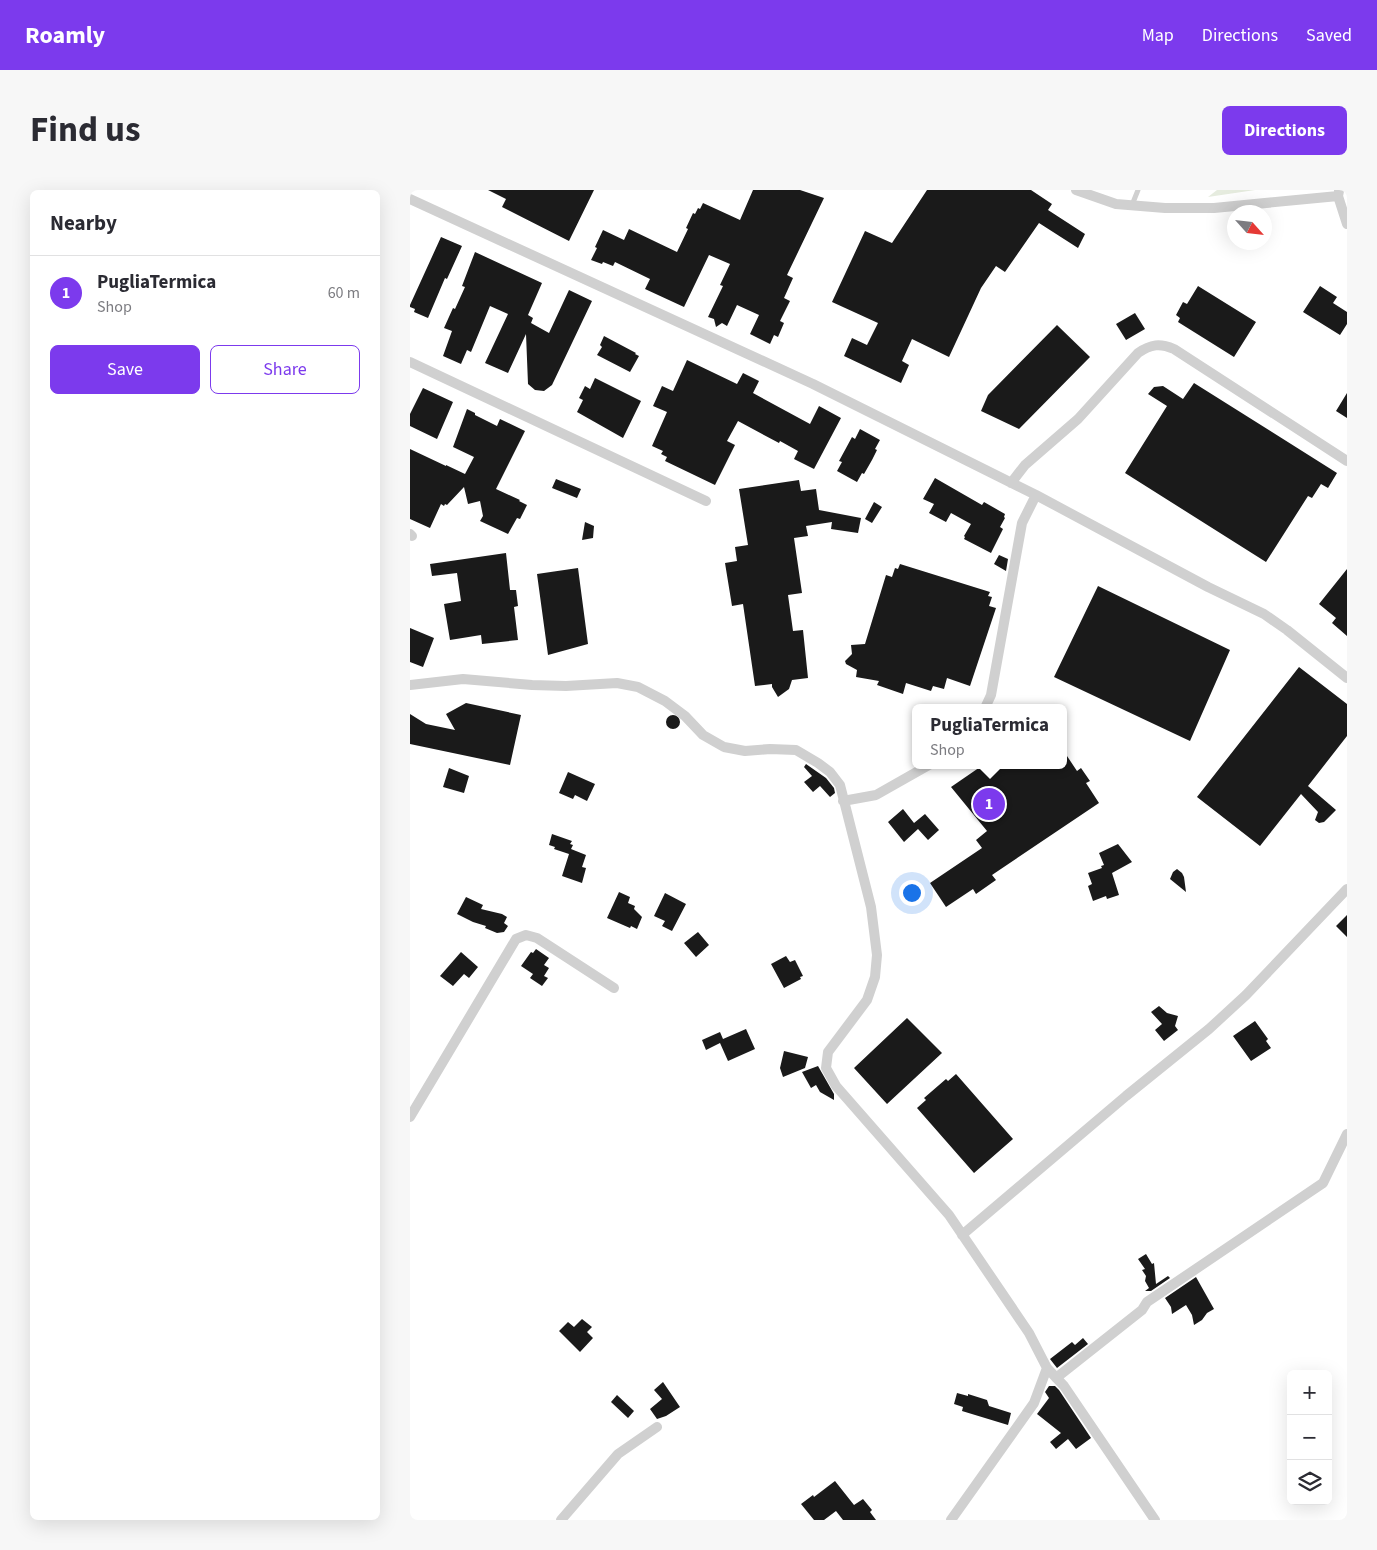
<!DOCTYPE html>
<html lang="en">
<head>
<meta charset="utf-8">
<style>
  body { margin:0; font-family:"Source Sans 3",sans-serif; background:#f7f7f7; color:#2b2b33 }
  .controls { position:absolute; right:15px; bottom:15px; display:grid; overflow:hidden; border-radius:8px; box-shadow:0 5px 20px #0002 }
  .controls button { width:45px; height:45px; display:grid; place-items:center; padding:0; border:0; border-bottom:1px solid #e1e1e2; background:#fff; color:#2b2b33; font:25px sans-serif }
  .compass { position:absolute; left:817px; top:15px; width:45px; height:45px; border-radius:50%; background:#fff; box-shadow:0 5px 20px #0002; rotate:117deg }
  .you { position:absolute; left:501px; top:702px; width:18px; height:18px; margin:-12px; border:4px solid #fff; border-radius:50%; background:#1a73e8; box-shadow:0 0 0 8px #1a73e833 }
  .badge { display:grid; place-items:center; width:32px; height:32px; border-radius:50%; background:#7c3aed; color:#fff; font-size:16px; font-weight:700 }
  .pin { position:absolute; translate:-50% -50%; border:2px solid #fff; box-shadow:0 1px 5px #0006 }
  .popup { position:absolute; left:502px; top:514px; width:155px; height:65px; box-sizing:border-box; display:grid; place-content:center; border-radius:8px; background:#fff; filter:drop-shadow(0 1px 4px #0005); font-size:16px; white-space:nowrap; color:#7c7c81 }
  .popup b { font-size:19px; color:#2b2b33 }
  .popup::after { content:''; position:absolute; left:50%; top:100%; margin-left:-10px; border:10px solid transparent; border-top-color:#fff }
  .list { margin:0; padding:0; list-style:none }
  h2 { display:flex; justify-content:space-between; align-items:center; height:65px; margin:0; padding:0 20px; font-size:21px }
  h2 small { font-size:16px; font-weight:400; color:#7c7c81 }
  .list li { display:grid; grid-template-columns:32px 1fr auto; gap:15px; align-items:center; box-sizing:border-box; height:75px; padding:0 20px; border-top:1px solid #e1e1e2 }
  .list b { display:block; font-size:19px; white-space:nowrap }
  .list p { margin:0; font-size:16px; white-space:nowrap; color:#7c7c81 }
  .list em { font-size:16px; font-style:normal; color:#7c7c81 }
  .actions { display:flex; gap:10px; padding:15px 20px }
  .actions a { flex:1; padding:11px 0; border:1px solid #7c3aed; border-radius:8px; text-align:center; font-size:18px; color:#7c3aed }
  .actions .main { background:#7c3aed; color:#fff }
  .icon { flex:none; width:28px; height:28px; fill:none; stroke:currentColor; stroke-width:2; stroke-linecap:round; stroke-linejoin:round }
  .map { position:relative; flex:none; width:937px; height:1330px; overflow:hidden; border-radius:8px }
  header { display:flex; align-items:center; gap:30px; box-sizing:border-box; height:70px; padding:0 25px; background:#7c3aed; color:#fff }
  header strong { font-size:24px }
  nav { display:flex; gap:28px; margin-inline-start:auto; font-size:18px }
  .intro { display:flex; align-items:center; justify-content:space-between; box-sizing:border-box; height:120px; padding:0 30px }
  h1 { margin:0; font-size:35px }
  .button { padding:12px 22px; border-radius:8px; background:#7c3aed; color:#fff; font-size:18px; font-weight:700 }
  main { display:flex; gap:30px; padding:0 30px }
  aside { flex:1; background:#fff; border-radius:8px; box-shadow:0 5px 20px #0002 }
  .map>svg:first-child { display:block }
</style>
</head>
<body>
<header>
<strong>Roamly</strong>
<nav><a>Map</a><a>Directions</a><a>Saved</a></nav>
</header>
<div class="intro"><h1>Find us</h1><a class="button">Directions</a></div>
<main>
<aside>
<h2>Nearby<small></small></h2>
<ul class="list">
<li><span class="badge">1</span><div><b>PugliaTermica</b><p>Shop</p></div><em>60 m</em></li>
</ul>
<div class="actions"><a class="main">Save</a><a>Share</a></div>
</aside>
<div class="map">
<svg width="937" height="1330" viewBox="0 0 937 1330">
  <rect width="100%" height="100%" fill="#fff"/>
  <path fill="#e6ecdf" d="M807,0h38l-47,7z"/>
  <path fill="#1a1a1a" d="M78,0h106l-25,51 -67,-34 4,-8z
    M343,0h47l24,8 -37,77 6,3 -9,20 6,3 -10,20 4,2 -6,14 -4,-2 -4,9 -20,-10 9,-19 -22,-10 -10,21 -5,-3 -6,4 -2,-8 -6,-2 15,-31 -3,-1 10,-21 -21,-9 -25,52 -39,-18 5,-10 -35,-17 -2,4 -10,-4 -1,2 -11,-4 6,-12 -2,-1 8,-17 21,10 5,-11 48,23 11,-23 -2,-1 7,-15 2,1 3,-6 2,1 3,-6 37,17z
    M517,0h104l21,14 -4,6 37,24 -7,14 -39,-25 -34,49 -9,-6 -15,22 -32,69 -37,-18 -10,22 7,4 -8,18 -57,-27 8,-18 15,7 11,-22 -46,-21 33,-71 27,12z
    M31,47l21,9 -15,33 -2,-1 -17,40 -14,-6 1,-3 -5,-2v-2z
    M65,62l67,31 -14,32 5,3 -2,5 18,10 20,-43 23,11 -40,84 -8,6 -9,-1 -7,-6 -2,-50 -18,39 -23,-10 23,-49 -18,-8 -19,46 -4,-2 -6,14 -18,-8 9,-25 -8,-3 9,-20 2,1 10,-22 -3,-1z
    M788,96l58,36 -22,35 -56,-35 2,-4 -4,-3 7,-13 4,2z
    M910,96l17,11 -4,6 14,9v12l-7,11 -37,-23z
    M725,123l10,16 -19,11 -10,-16z
    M647,135l33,32 -71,72 -38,-18 7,-16z
    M194,146l32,17 -1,1 4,2 -9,16 -33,-17 5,-8 -2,-2z
    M277,170l50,24 6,-11 16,8 -6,12 57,31 9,-18 22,12 -27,51 -20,-10 4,-8 -18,-10 -1,2 -41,-22 -11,20 8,4 -20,40 -50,-24 2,-4 -6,-3 2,-3 -11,-5 15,-34 -14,-6 9,-20 11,5z
    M185,188l46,23 -18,37 -46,-26 6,-12 -4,-2 6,-12 5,3z
    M784,193l143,90 -9,15 -7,-4 -9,14 -4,-2 -42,66 -141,-89 42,-67 -19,-12 6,-7 9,-1 20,13z
    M13,198l30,14 -16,37 -27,-13v-12z
    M937,203v25l-11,-7z
    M57,219l8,4v2l22,11 3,-7 25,12 -29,58 24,11 -1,1 8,4 -7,14 -3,-1 -9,16 -28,-13 3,-5 -3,-15 -12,3 -4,-17 -17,18 -2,-1 -1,2 -3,-2 -11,24 -20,-9v-70l36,17v-1l19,9 9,-17 -21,-10z
    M450,239l20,11 -5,9 2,1 -5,10 -8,14 -2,-1 -5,9 -20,-11 5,-9 -3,-1 6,-11 7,-13 3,2z
    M525,288l47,27 2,-3 21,12 -1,3 1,1 -5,9 3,2 -12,24 -27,-14 1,-2 -1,-1 7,-12 -20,-11 -5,9 -17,-9 5,-9 -11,-5z
    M146,289l25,10 -4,9 -25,-10z
    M389,290l2,11 15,-2 3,21 42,8 -3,15 -27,-4 1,-7 -26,4 2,10 -14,2 8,55 -14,2 5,36 10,-1 5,48 -16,2 -3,9 -11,8 -6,-10v-3l-17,2 -12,-82 -11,2 -7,-43 12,-2 -2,-14 13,-2 -9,-56z
    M464,312l8,5 -10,16 -7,-4z
    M175,332l9,4 -1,12 -11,2z
    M96,363l4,37h6l2,16 -4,1 4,33 -36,4 -1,-9 -31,5 -6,-36 17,-3 -4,-28 -25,3 -2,-12z
    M589,365l9,4 -2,12 -12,-7z
    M490,374l90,28 -2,4 4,1 -3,9 7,2 -26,78 -23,-8 -3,11 -11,-3 -2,5 -25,-8 -3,11 -26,-9 2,-4 -23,-4 1,-7 -11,-6 -1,-3 7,-7 -1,-9 14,-1 21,-69 6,2 3,-9 3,1z
    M168,378l10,76 -40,11 -11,-81z
    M937,379v67l-15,-13 4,-5 -17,-14z
    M688,396l132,64 -40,91 -136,-64z
    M0,438l24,10 -11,29 -13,-5z
    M889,477l48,37v32l-39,50 28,24 -12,12 -5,1 -4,-3 3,-8 -17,-18 -41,52 -63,-49z
    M56,513l55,12 -11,50 -100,-21v-30l16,10 29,6 -9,-16z
    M256 532a7 7 0 1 1 14 0a7 7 0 1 1-14 0Z
    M653,560l14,21 4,-3 9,13 -4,2 13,20 -107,72 4,5 -20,14 -3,-5 -27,18 -16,-24 52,-35 -6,-8 11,-9 -36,-44 32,-22h80z
    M396,574l20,14 8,10 1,5 -5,4 -10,-11 -7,6 -9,-10 8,-6 -8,-9z
    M39,578l20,8 -5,17 -21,-6z
    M158,582l27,12 -8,17 -12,-6 -2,4 -14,-6z
    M493,619l11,14 11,-9 14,16 -11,10 -10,-11 -14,13 -16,-20z
    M142,644l20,7 -2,3 3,1 -2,4 15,6 -4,12 4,1 -4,15 -20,-7 7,-22 -15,-5 1,-2 -6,-2z
    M708,654l14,18 -20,11 7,22 -12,4 -1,-3 -13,5 -5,-15 4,-2 -4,-11 14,-5 -1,-2 3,-1 -5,-12z
    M767,679l5,4 2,4 2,15 -16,-13 3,-7z
    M209,702l11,5 -2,6 7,3 -1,3 8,8 -5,12 -6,-3 -1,2 -23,-10z
    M255,703l21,11 -14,27 -10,-5 3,-5 -11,-5z
    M56,707l17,8 -2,4 21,5 5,3 -3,6 4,3 -4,6 -7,1 -12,-5 1,-2 -13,-4 -16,-8z
    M937,725v22l-11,-11z
    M288,742l11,13 -13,12 -12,-14z
    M126,759l13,9 -5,7 5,3 -5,8 4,2 -6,8 -12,-8 3,-4 -12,-8 10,-14 2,1z
    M51,762l17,15 -9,11 -5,-4 -11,12 -13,-10z
    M376,766l4,6 5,-2 8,16 -3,1 1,2 -17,9 -13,-24z
    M749,816l8,7 11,3 -3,10 3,4 -14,11 -9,-11 7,-6 -11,-12z
    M497,828l35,35 -55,51 -33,-36z
    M845,831l13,18 -2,2 5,7 -20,13 -18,-25z
    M336,839l9,20 -27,12 -8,-18 -14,7 -4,-10 18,-8 3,7z
    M374,861l24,6 -3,11 -22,9 -3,-9z
    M408,876l16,28v6l-14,-8 -4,-7 -5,3 -9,-16z
    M546,884l57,65 -39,34 -57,-65 9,-8 -2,-2 22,-19 2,2z
    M736,1064l6,10 2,-1 2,21 12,-8 2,2 -19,13h-6l4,-3 -4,-7 1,-5 -4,-6 3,-1 -7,-10z
    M786,1087l18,32 -7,4 -5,7 -8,5 -2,-10 -6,-10 -14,9 -1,-7 -6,-9z
    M172,1129l10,8 -5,5 6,6 -13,14 -21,-21 9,-9 6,5z
    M673,1148l5,6 -31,24 -7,-9 22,-17 3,3z
    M253,1192l17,25 -14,9 -9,3 -7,-10 12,-10 -8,-9z
    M639,1196h6l4,4 32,48 -15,11 -8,-10 -12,10 -6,-7 11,-9 -24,-19 12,-16 -4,-6z
    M547,1203l11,3v-2l19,6 2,6 22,7 -3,12 -46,-14 1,-4 -9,-3z
    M207,1205l17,16 -6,7 -17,-16z
    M425,1291l19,24 9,-6 9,11 -2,2 6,8h-33l-7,-9 -12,9h-10l-13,-16 12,-9 1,2z"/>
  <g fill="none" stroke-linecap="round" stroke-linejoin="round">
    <path stroke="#d0d0d0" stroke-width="5" d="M722,15l6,-15"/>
    <path stroke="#d0d0d0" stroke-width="10" d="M666,0l40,14 49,4h49l124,-12
      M929,1l-1,5 9,28
      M0,9l403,185 223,111 172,92 56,27 23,16 60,48
      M0,172l296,139
      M601,293l14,-18 53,-46 60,-66c13,-9 22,-10 36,-4l173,112
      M0,344l2,2
      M0,495l53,-6 69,6 34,1 51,-3 21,4 27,14 20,15 18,19 21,12 21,4 25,-2 26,1 22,13 12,9 10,13 31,122 6,48 -2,22 -8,23 -39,52 -2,16 10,18 113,129 80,118 18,35 17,18 91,134
      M575,518l6,-13 31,-172 14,-28
      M433,611l33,-6 53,-30
      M0,927l106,-178 10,-4 11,3 77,50
      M552,1045l164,-139 83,-67 37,-34 101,-106
      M646,1188l86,-68 5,-8 176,-119 24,-49
      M151,1330l57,-66 39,-27
      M541,1330l83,-117 13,-35"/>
  </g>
</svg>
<div class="controls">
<button>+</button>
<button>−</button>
<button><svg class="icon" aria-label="layers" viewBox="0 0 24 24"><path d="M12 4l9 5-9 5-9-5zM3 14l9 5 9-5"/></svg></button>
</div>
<svg class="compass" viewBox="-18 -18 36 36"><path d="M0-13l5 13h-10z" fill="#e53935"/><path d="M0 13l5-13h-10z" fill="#7c7c81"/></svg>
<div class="you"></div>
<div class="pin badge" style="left:579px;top:614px">1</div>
<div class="popup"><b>PugliaTermica</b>Shop</div>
</div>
</main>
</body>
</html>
